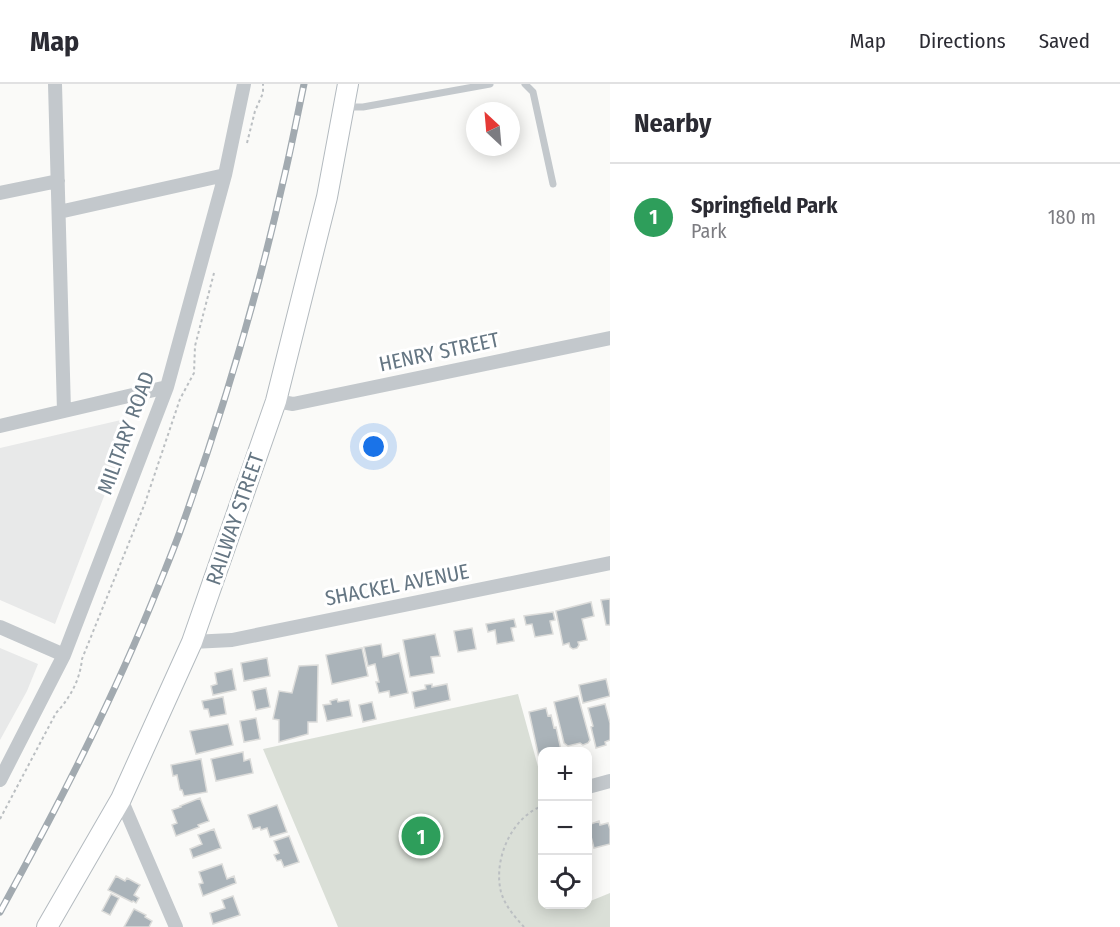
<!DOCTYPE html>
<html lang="en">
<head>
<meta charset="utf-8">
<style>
  body { margin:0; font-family:"Fira Sans Condensed",sans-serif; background:#f7f7f7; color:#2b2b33 }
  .controls { position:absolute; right:18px; bottom:18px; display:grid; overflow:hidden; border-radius:12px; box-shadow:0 3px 15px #0003 }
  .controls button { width:54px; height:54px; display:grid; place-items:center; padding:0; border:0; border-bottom:2px solid #e1e1e2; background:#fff; color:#2b2b33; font:30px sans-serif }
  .compass { position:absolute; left:466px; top:18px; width:54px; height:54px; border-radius:50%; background:#fff; box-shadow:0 3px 15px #0003; rotate:334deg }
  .you { position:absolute; left:374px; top:363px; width:21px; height:21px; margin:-15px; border:4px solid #fff; border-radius:50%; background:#1a73e8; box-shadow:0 0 0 9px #1a73e833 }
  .badge { display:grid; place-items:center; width:39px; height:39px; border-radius:50%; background:#e4572e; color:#fff; font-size:20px; font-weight:700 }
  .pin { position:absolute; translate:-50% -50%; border:3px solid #fff; box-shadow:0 2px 6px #0006 }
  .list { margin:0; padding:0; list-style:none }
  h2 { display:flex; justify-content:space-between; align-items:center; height:78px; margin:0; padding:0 24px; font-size:26px }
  h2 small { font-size:20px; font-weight:400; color:#7c7c81 }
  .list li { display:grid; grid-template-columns:39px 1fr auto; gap:18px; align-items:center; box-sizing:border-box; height:108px; padding:0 24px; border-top:2px solid #e1e1e2 }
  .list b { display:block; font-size:22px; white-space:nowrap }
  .list p { margin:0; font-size:20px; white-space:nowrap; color:#7c7c81 }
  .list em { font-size:20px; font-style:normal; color:#7c7c81 }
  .icon { flex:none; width:33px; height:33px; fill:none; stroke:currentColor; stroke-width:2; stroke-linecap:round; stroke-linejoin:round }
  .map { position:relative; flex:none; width:610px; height:843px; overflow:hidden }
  header { display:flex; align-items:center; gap:36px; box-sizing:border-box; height:84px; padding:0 30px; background:#fff; border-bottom:2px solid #e1e1e2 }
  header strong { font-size:28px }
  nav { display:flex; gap:33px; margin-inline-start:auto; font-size:21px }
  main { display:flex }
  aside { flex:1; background:#fff }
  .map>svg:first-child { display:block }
</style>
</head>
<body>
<header>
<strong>Map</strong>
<nav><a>Map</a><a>Directions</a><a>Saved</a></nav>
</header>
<main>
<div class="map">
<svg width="610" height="843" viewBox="0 0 610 843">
  <rect width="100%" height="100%" fill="#fafaf8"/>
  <path fill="#e8e9e9" d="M121,336l10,6 -76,198 -55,-24v-152z
    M0,564l38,16 -11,27 -27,49z"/>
  <path fill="#dadfd7" d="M518,610l24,87v123h46v-2l22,-9v34h-272l-75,-178z"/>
  <path fill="#aab3b9" stroke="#dcdcda" stroke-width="1.5" d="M610,515v26h-4l-5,-25z
    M591,518l3,14 -12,3 5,21 -9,2 1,3 -2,3 -4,1 -3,-2 -1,-4 -6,2 -7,-34z
    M553,528l2,8 -5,1 3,13 -18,3 -3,-13 -6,1 -2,-9z
    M514,535l2,8 -5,1 3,13 -17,3 -2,-14 -7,2 -2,-8z
    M472,544l4,21 -18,3 -4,-21z
    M435,550l5,22 -9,1 3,16 -24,4 -7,-37z
    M381,560l2,13 16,-4 9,40 -18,4 -1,-6 -10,2 -3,-11h3l-4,-18 -7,2 -4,-19z
    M362,564l6,28 -36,8 -6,-29z
    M267,574l3,18 -26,5 -3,-18z
    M318,581l-1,57h-9v12l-29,8v-22l-6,-1 6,-28 13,2 7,-27z
    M232,585l4,21 -23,5 -2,-9 6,-2 -2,-11z
    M606,595l4,17 -27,7 -4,-18z
    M432,600v3l15,-3 3,16 -35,8 -3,-16 14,-3 -1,-4z
    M266,604l4,19 -14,3 -4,-19z
    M578,612l12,44 -2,3 -5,2 -3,-2 -12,3 -4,-3 -10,-41z
    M223,613l3,17 -16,3 -2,-8h-4l-2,-8z
    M337,615l1,3 11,-2 3,16 -25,5 -4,-16 8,-1 -1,-3z
    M372,618l4,17 -13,3 -4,-17z
    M605,620l5,19v17l-5,2 1,3 -10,3 -5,-21 2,-1 -5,-18z
    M546,624l2,8 3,-1 3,13 2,-1 5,23 -8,2h-11v3l-3,3 -10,-46z
    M256,634l4,21 -16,3 -4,-21z
    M228,640l5,21 -37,9 -6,-23z
    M243,668l1,9 6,-2 3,14 -37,8 -5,-22z
    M201,675l6,33 -23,4 -2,-6h-2l-3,-15 -4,1 -2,-11z
    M200,714l9,23 -11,4 1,2 -23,9 -4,-11 5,-2 -5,-13 9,-3 -1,-1z
    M277,721l10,27 -17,5 -3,-9 -6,2 -1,-3 -7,2 -5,-14z
    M599,737l1,4 8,-2 2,6v15l-16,4 -6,-23z
    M214,745l7,19 -28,10 -3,-9 12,-5 -4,-9z
    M289,752l10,26 -15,5 -3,-7 -4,1 -3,-6 5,-2 -5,-12z
    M222,780l5,15 7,-3 2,7 -33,13 -4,-12 4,-1 -4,-11z
    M116,792l9,5 2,-3 13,7 -6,10 5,3 -3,5 -3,-2 -1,1 -24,-12z
    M111,810l8,4 -9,17 -8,-4z
    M233,812l7,19 -27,9 -3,-11 15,-5 -3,-8z
    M134,825l12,6 -1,2 7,4 -3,6h-25z"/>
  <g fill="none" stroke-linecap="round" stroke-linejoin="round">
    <g stroke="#b3babf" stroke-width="22">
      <path id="secondary" d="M47,843l74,-128 71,-157 84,-241 51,-204 21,-113"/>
    </g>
    <path stroke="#bbbfc2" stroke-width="2" stroke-dasharray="3 3" stroke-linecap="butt" d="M247,59l8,-32 8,-18v-9
      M0,735l56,-106c14,-15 24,-33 26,-54l63,-156 35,-104 14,-26 1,-27 19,-73
      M524,843c-9,-10 -19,-21 -23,-35 -8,-32 10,-74 41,-86"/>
    <path stroke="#c3c8cc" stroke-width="7" d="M525,0l8,8 20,92
      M347,23h16l127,-23"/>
    <path stroke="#c3c8cc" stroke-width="14" d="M55,0l9,327
      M0,109l58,-12
      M59,128l166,-37
      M276,317l17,3 317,-66
      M0,342l167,-39
      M0,543l64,28
      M192,558l40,-2 378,-77
      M0,696l64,-125 103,-268 58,-212 19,-91
      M588,703l22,-6
      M121,715l55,128"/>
    <use href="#secondary" stroke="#fff" stroke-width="20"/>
    <g stroke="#a2aab0" stroke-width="7">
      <path id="rail" d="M0,828c58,-106 114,-214 159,-327 8,-20 16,-39 23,-59 40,-112 75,-228 101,-344 8,-33 14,-65 21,-98"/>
    </g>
    <use href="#rail" stroke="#fff" stroke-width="4.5" stroke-dasharray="14" stroke-linecap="butt"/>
  </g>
  <g text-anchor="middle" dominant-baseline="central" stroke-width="6" stroke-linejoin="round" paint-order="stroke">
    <g font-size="21" fill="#657683" stroke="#fff">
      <text transform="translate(439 268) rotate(-12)">HENRY STREET</text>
      <text transform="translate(126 349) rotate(-70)">MILITARY ROAD</text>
      <text transform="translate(235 435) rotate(-71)">RAILWAY STREET</text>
      <text transform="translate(397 501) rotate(-11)">SHACKEL AVENUE</text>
    </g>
  </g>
</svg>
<div class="controls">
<button>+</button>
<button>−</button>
<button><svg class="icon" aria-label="locate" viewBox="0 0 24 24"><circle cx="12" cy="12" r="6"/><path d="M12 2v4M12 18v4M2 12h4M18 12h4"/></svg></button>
</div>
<svg class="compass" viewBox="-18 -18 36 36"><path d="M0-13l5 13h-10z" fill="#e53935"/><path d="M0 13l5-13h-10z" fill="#7c7c81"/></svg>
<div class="you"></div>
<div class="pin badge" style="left:421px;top:752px;background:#2e9e5b">1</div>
</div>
<aside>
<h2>Nearby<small></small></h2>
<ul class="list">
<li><span class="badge" style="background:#2e9e5b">1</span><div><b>Springfield Park</b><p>Park</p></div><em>180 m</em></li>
</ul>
</aside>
</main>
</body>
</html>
